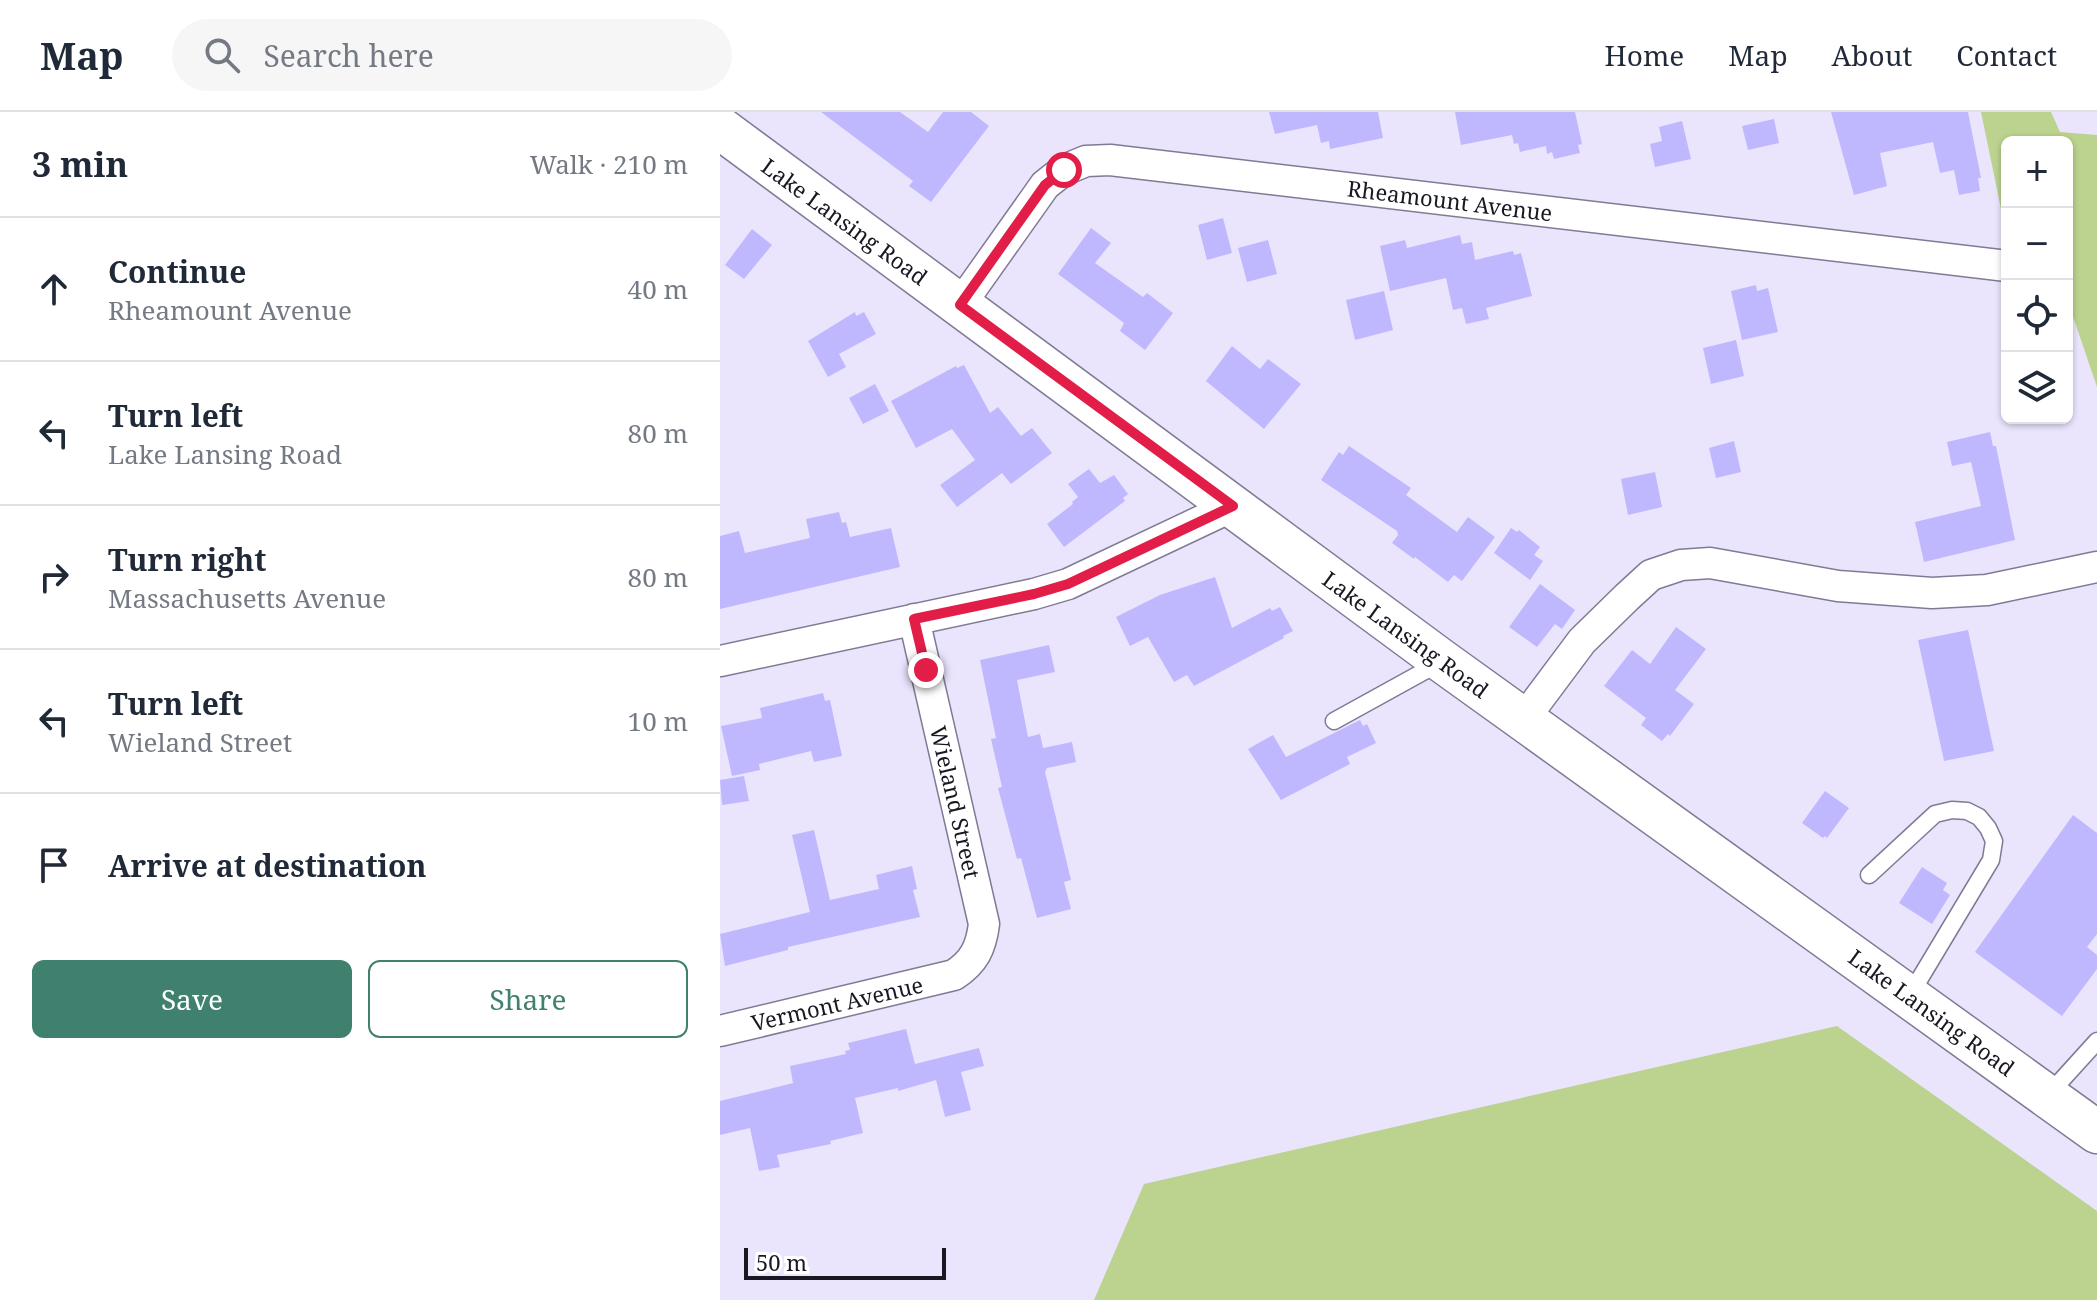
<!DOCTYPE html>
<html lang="en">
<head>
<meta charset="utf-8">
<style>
  body { margin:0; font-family:"Noto Serif",serif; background:#f6f6f7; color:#1f2937 }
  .controls { position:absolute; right:24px; top:24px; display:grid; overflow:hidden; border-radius:12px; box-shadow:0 2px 6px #0004 }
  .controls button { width:72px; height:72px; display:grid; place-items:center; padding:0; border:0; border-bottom:2px solid #e0e1e3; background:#fff; color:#1f2937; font:40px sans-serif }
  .scale { position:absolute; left:24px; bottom:20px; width:202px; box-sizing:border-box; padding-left:8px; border:4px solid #191721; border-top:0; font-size:22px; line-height:28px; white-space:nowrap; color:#191721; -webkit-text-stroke:6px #fff; paint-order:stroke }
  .stop { position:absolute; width:24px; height:24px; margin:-18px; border:6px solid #e11d48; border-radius:50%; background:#fff }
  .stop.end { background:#e11d48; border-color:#fff; box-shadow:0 2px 8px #0008 }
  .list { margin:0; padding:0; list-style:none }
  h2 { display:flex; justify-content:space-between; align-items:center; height:104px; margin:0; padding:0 32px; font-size:34px }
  h2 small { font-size:26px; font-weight:400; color:#747a83 }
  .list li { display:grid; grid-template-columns:52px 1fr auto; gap:24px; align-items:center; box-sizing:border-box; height:144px; padding:0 32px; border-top:2px solid #e0e1e3 }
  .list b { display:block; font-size:30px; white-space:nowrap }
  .list p { margin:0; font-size:26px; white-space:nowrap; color:#747a83 }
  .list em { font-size:26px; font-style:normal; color:#747a83 }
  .actions { display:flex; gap:16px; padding:24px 32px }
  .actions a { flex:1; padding:18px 0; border:2px solid #40806e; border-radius:12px; text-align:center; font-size:28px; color:#40806e }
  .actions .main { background:#40806e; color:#fff }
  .icon { flex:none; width:44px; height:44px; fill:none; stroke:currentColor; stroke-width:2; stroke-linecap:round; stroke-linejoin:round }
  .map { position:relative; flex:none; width:1377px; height:1188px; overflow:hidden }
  header { display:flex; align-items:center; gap:48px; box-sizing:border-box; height:112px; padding:0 40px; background:#fff; border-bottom:2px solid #e0e1e3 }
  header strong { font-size:38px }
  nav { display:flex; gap:44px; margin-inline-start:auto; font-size:28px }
  .search { width:560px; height:72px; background:#f6f6f7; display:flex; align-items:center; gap:20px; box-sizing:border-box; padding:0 28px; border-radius:44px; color:#747a83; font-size:30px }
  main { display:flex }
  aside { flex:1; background:#fff }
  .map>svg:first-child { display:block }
</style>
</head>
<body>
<header>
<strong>Map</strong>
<div class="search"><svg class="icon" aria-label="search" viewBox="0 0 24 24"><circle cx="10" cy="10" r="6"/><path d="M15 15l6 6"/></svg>Search here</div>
<nav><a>Home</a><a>Map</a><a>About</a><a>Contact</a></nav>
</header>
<main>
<aside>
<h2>3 min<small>Walk · 210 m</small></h2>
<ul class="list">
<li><svg class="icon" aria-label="ahead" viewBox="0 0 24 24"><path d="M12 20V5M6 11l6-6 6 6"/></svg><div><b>Continue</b><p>Rheamount Avenue</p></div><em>40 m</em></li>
<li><svg class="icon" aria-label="left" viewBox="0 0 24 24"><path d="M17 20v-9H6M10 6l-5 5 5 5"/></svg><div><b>Turn left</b><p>Lake Lansing Road</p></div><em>80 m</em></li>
<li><svg class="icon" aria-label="right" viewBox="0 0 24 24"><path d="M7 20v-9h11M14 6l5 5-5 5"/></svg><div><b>Turn right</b><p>Massachusetts Avenue</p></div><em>80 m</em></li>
<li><svg class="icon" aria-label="left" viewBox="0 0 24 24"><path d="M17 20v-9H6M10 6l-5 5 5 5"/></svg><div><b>Turn left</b><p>Wieland Street</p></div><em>10 m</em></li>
<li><svg class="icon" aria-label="arrive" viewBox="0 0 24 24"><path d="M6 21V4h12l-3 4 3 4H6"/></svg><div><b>Arrive at destination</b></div></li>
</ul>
<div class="actions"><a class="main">Save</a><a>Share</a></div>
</aside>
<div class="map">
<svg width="1377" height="1188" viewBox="0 0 1377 1188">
  <rect width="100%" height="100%" fill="#eae5fd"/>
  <path fill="#bbd38f" d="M1261,0h70l9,20 37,3v252l-30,-88v-157h-60l-1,91z
    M1117,914l260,185v89h-1003l50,-116z"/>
  <path fill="#c0b8fe" d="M101,0h79l28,20 15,-20h28l18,14 -58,76 -22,-16 4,-5z
    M549,0h109l5,26 -53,11 -1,-8 -8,2 -4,-18 -42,9z
    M735,0h120l7,32 -4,1 2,8 -26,6 -2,-7 -5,2 -1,-8 -26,6 -2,-9 -4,1 -2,-9 -51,10z
    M1111,0h137l13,66h-3l2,13 -21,4 -5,-25 -14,3 -7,-31 -53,11 7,33 -33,9z
    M1054,7l5,24 -31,7 -6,-24z
    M962,9l9,38 -36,8 -5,-23 12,-3 -3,-14z
    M503,106l9,35 -25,7 -9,-35z
    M371,116l20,15 -16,20 48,34 4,-4 26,20 -28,37 -25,-19 4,-8 -66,-49z
    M32,117l20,16 -28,34 -19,-14z
    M740,123l2,9 10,-2 3,18 38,-9 1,4 7,-2 11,43 -46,12 3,11 -23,5 -4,-16 -9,2 -7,-32 -56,13 -10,-45 25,-6 2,8z
    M548,128l9,34 -30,8 -9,-34z
    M1036,173l1,6 11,-3 10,44 -36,8 -11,-49z
    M664,179l9,39 -38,10 -9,-40z
    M135,200l1,4 8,-4 12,22 -37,20 7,13 -18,10 -20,-36z
    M1016,228l8,36 -33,8 -8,-36z
    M512,234l28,23 8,-10 33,25 -37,45 -58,-48z
    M244,253l26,48 8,-6 23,29 11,-8 20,25 -41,31 -9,-11 -45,34 -17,-22 35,-25 -23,-31 -36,19 -25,-47 65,-35 1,2z
    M155,272l14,27 -26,13 -14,-26z
    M1270,320l3,14h3l19,94 -91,22 -9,-40 66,-16 -10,-44 -19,4 -5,-24z
    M1014,329l7,31 -25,6 -7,-30z
    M629,334l62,42 -5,7 51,37 11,-15 27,20 -33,44 -8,-6 -6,7 -33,-25 -1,2 -22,-16 6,-8 -1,-4 -76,-51 18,-28 4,3z
    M369,357l11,14 14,-8 14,19 -5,4 2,3 -61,46 -17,-23 26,-20 -1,-2 6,-5 -10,-13z
    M935,360l7,35 -34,8 -7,-36z
    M119,400l3,11 4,-1 4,15 41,-9 9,39 -180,42v-73l19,-5 6,22 65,-15 -4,-19z
    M791,416l6,4 2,-2 21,17 -6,8 9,6 -13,19 -36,-27z
    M495,465l17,51 38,-20 2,3 8,-4 13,24 -10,5 1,2 -90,48 -7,-11 -13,7 -26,-45 -18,9 -14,-29 44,-22z
    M820,472l35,26 -13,19 -7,-5 -18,23 -28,-20z
    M956,515l30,22 -31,41 19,14 -24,32 -2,-2 -6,7 -21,-16 5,-7 -42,-32 28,-36 18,14z
    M1248,518l26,121 -50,10 -26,-121z
    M329,533l6,27 -38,8 11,57 12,-3 3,14 29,-6 4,20 -29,6 -2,4 26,108 -7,2 7,27 -34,9 -16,-60 -4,1 -19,-71 4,-1 -11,-48 5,-1 -16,-78z
    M103,581l2,8 5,-1 12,56 -28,6 -3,-11 -52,13 1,6 -28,6 -11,-50 41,-8 -2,-10z
    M640,608l3,6 4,-2 9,19 -29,14 3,7 -69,36 -33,-51 25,-14 13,22z
    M24,664l5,25 -27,4 -2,-25z
    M1105,679l24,17 -22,30 -2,-2 -2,2 -21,-15z
    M1353,703l24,18v101l-10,13 10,8v14l-35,47 -87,-64z
    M94,718l16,70 49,-11 -3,-14 36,-9 5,23 -4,1 7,27 -132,30v3l-63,16 -5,-32 90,-22 -18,-77z
    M1202,755l25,16 -4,7 7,5 -18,29 -33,-21z
    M186,917l9,35 64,-16 5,18 -23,6 10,38 -26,7 -9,-37 -38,11v-3l-43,10 8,35 -33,8 1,3 -54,11 3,12 -21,4 -9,-43 -30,7v-34l73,-18 -3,-17 56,-12 -1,-3 5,-1 -2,-7z"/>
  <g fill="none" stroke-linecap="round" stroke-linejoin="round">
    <g stroke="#807a95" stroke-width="19">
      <path id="service" d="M614,609l107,-59
        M1149,763l66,-61 17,-4 15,1 12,6 9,11 6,13 -3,19 -81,135
        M1329,982l48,-53"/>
    </g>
    <g stroke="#807a95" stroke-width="33">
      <path id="minor" d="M240,193l85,-120 19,-15 22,-9 24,-1 897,106
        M0,549l314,-67 34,-10 165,-78
        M803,608l59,-79 45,-44 24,-22 30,-10 29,-2 128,23 94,7 55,-3 110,-23
        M0,919l234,-56c20,-13 27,-27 30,-51l-70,-305"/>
    </g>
    <g stroke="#807a95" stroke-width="45">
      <path id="secondary" d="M0,16l722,533 655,471"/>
    </g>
    <use href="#service" stroke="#fff" stroke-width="16"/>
    <use href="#minor" stroke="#fff" stroke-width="30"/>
    <use href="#secondary" stroke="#fff" stroke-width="42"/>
  </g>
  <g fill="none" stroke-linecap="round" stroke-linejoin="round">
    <path stroke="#e11d48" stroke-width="10" d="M206,558l-12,-51 120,-25 34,-10 165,-78 -273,-201 85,-120 19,-15"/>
  </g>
  <g text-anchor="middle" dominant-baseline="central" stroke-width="6" stroke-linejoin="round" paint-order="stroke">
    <g font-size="22" fill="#191721" stroke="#fff">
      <text transform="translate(730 88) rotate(7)">Rheamount Avenue</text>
      <text transform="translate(125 109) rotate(36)">Lake Lansing Road</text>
      <text transform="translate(686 522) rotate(36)">Lake Lansing Road</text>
      <text transform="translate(236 690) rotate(77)">Wieland Street</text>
      <text transform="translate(117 891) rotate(-13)">Vermont Avenue</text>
      <text transform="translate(1212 900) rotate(36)">Lake Lansing Road</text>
    </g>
  </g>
</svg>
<div class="controls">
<button>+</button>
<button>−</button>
<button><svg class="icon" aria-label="locate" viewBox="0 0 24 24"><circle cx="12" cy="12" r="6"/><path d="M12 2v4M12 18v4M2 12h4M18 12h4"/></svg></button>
<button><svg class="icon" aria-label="layers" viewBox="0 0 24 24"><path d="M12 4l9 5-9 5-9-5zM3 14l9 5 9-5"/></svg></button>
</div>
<div class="scale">50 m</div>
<div class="stop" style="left:344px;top:58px"></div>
<div class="stop end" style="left:206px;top:558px"></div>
</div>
</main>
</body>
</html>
